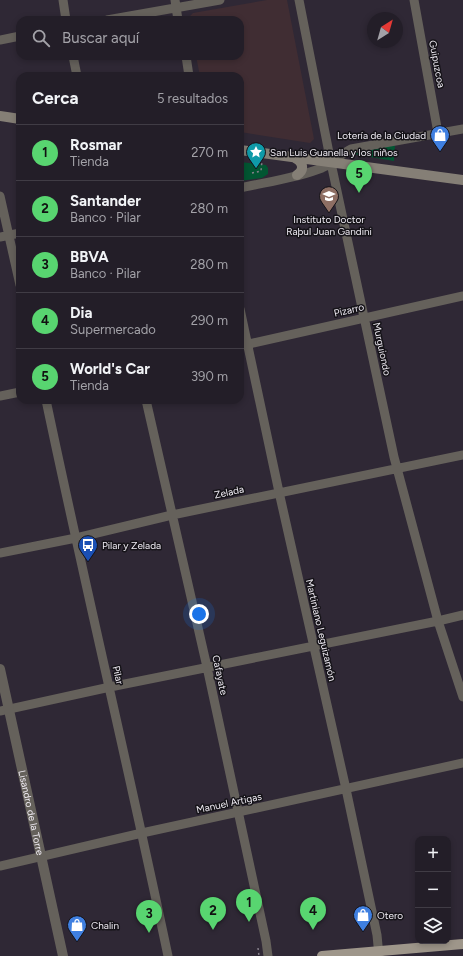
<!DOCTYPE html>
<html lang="es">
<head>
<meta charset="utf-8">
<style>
  body { margin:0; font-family:Figtree,sans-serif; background:#2b2730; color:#f1f3f6 }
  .controls { position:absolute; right:12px; bottom:12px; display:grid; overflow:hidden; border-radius:8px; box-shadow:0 2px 6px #0003 }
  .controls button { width:36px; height:36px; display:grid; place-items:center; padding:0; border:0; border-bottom:1px solid #403c45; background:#231e28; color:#f1f3f6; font:20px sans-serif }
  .compass { position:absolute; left:367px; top:12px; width:36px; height:36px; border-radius:50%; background:#231e28; box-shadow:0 2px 6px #0003; rotate:37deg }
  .you { position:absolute; left:199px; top:614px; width:14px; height:14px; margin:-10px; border:3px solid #fff; border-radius:50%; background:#1a73e8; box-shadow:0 0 0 6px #1a73e833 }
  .badge { display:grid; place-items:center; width:26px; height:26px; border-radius:50%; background:#58d570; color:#111; font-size:13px; font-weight:700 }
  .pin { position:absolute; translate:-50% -33px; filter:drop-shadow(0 1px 2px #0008) }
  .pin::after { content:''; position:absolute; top:21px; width:14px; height:12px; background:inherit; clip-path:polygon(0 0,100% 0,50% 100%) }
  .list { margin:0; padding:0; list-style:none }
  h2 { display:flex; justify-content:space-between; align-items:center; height:52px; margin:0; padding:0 16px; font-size:17px }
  h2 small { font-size:13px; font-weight:400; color:#a3a2a8 }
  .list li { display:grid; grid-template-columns:26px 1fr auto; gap:12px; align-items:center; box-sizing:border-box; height:56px; padding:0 16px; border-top:1px solid #403c45 }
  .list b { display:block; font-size:15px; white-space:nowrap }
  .list p { margin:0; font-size:13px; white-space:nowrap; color:#a3a2a8 }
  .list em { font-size:13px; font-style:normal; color:#a3a2a8 }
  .icon { flex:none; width:22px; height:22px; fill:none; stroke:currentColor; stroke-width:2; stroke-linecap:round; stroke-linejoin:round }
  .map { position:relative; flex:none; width:463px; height:956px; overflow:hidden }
  .search { position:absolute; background:#231e28; box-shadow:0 2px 6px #0003; left:16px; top:16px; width:228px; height:44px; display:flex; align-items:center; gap:10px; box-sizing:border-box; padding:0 14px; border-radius:12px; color:#a3a2a8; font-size:15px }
  .panel { position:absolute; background:#231e28; box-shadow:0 2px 6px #0003; left:16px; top:72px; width:228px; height:332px; border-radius:12px }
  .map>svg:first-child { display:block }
</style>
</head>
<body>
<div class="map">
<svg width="463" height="956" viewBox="0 0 463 956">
  <rect width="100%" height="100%" fill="#2f2835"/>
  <path fill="#402d33" d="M267,0h20l27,139 -4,4 -70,-11v-56h-40l-4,-20h44v-36h-51l-1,-2 5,-5z"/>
  <path fill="#025632" d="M395,145l-1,16 -41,-7 6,-2z
    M240,162l26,3 2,3v6l-6,4 -22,3z"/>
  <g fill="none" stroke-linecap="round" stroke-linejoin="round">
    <path stroke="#86808b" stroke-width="1.5" stroke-dasharray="2 3" stroke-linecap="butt" d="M252,173l9,-2 1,-10
      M258,948l1,8"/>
    <path stroke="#65615b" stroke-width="9" d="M63,0l3,20
      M175,0l3,20
      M299,0l32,163 63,294 44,164 25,76
      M414,0l24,133
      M107,20l113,-20
      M0,40l20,-4
      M73,56l4,20
      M186,56l3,20
      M240,188c27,-6 57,-10 82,-20 11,-5 19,-14 29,-19l112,-20
      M0,196l20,89
      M0,237l20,-4
      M240,309l39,183 67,297 31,146 2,21
      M240,346l223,-50
      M0,396l20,-4
      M46,400c39,186 83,370 122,556
      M146,400l61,267 59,274 2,15
      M0,553l76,-15 96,-23 291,-60
      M0,711l110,-24 328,-66 25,-6
      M0,866l142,-33 321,-70"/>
    <path stroke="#65615b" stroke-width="10" id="s1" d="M0,669l63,287"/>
    <path stroke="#857f76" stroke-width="10" d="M0,116l20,3
      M240,150l223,30
      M295,158c8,4 10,12 2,17"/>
    <path stroke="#9e968a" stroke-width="10" d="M322,956l141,-12"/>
  </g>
  <defs>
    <g id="shop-pin" transform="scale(1)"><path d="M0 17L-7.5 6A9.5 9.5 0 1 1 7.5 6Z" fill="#3f7fe0" stroke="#151318"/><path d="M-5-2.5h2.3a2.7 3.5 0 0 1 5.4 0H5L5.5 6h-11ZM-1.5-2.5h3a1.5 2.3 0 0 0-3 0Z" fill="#fff"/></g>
    <g id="sight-pin" transform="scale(1)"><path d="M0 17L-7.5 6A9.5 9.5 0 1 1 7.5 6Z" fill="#0f9aa8" stroke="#151318"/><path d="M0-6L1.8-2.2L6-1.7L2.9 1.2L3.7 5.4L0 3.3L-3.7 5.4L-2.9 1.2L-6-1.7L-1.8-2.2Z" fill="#fff"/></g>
    <g id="school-pin" transform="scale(1)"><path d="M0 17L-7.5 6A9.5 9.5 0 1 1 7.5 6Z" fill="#8d6e63" stroke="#151318"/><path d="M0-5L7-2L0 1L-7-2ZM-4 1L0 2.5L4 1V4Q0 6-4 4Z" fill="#fff"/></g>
    <g id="bus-pin" transform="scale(1)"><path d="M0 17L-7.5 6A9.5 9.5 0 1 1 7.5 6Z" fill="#1a4fb4" stroke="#151318"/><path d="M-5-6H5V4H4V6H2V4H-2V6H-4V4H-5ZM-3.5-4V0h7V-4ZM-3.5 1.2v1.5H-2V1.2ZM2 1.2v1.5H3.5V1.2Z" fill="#fff"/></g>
  </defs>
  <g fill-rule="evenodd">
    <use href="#shop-pin" x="440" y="135"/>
    <use href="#sight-pin" x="256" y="152"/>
    <use href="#school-pin" x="329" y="196"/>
    <use href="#bus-pin" x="88" y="545"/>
    <use href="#shop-pin" x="363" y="915"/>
    <use href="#shop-pin" x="77" y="925"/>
  </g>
  <g text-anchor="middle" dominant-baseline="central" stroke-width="3" stroke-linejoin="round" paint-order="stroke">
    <g font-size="10" fill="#efebf3" stroke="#151318">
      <text transform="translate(437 64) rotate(79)">Guipuzcoa</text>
      <text transform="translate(349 310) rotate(-13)">Pizarro</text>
      <text transform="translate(382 349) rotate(78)">Murguiondo</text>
      <text transform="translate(229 492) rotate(-12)">Zelada</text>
      <text transform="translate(321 630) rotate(77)">Martiniano Leguizamón</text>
      <text transform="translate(118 675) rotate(77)">Pilar</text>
      <text transform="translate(220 675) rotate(78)">Cafayate</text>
      <text transform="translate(229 803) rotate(-12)">Manuel Artigas</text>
      <text stroke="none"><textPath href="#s1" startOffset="147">Lisandro de la Torre</textPath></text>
    </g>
    <g font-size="10" fill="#efebf3" stroke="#151318" text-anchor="start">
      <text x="426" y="135" text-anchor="end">Lotería de la Ciudad</text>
      <text x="270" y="152">San Luis Guanella y los niños</text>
      <text x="329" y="219" text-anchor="middle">Instituto Doctor<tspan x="329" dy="12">Raþul Juan Gandini</tspan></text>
      <text x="102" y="545">Pilar y Zelada</text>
      <text x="377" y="915">Otero</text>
      <text x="91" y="925">Chalin</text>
    </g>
  </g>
</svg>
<div class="controls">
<button>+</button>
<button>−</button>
<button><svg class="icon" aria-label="layers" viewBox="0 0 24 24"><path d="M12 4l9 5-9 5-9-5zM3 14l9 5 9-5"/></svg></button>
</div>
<svg class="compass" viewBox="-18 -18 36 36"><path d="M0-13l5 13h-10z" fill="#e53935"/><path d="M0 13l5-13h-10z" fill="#a3a2a8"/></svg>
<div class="you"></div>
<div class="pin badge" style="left:249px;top:922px">1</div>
<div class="pin badge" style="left:213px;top:930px">2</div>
<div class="pin badge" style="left:149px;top:933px">3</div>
<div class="pin badge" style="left:313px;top:930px">4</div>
<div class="pin badge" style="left:359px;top:193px">5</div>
<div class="search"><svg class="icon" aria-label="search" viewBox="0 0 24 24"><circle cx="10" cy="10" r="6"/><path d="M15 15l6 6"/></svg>Buscar aquí</div>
<section class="panel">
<h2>Cerca<small>5 resultados</small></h2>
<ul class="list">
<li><span class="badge">1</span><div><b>Rosmar</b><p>Tienda</p></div><em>270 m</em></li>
<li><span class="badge">2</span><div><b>Santander</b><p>Banco · Pilar</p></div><em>280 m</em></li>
<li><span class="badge">3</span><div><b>BBVA</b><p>Banco · Pilar</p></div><em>280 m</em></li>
<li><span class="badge">4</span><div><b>Dia</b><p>Supermercado</p></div><em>290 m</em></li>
<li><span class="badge">5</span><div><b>World's Car</b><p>Tienda</p></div><em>390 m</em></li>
</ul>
</section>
</div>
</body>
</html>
